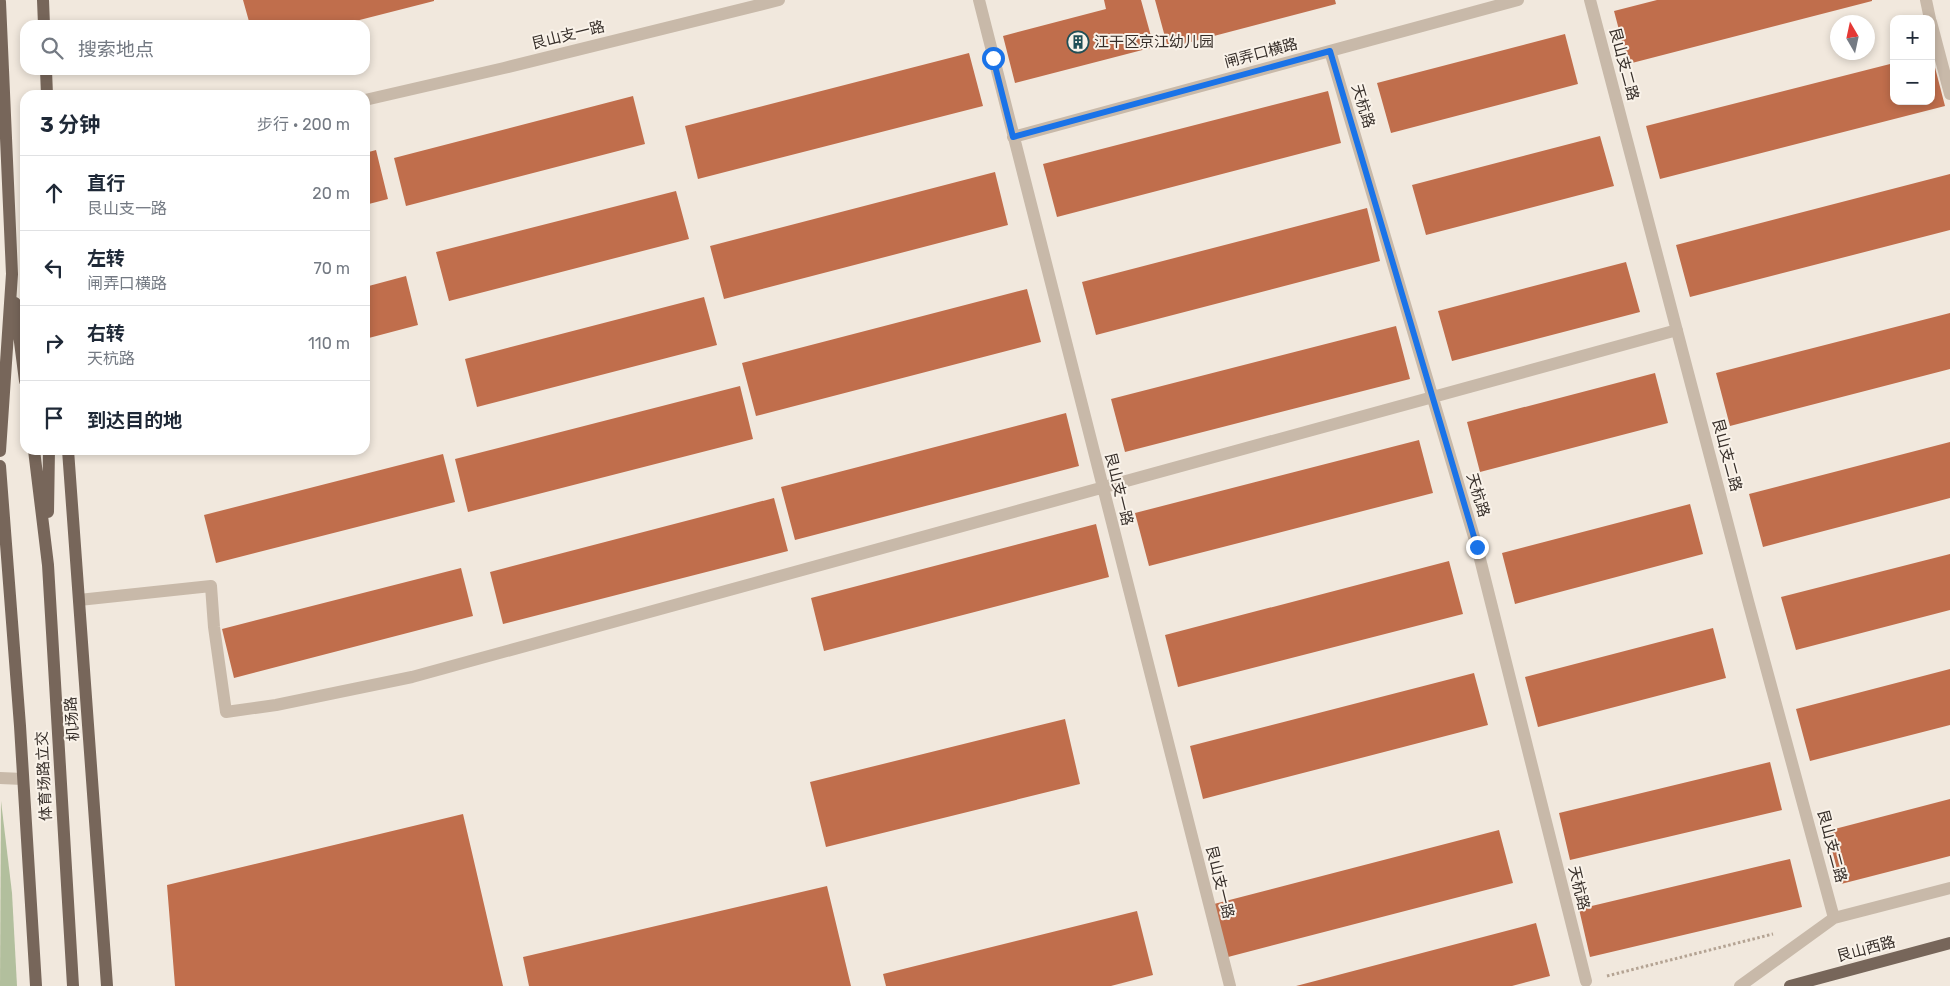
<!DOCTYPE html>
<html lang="zh">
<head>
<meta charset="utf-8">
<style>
  body { margin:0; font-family:Rubik,"Noto Sans SC",sans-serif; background:#f2f2f3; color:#1f2937 }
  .controls { position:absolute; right:15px; top:15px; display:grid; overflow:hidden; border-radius:10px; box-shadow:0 2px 8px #0003 }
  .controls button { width:45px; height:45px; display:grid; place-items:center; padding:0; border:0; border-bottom:1px solid #e0e1e3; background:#fff; color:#1f2937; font:25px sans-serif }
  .compass { position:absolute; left:1830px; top:15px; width:45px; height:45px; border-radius:50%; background:#fff; box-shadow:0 2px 8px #0003; rotate:351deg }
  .stop { position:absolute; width:15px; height:15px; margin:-11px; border:4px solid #1a73e8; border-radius:50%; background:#fff }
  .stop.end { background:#1a73e8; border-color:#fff; box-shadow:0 1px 5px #0008 }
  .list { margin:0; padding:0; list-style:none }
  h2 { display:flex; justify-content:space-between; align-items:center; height:65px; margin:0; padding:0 20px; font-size:21px }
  h2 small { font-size:16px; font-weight:400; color:#747a83 }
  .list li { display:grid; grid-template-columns:32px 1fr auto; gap:15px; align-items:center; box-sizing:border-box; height:75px; padding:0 20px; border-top:1px solid #e0e1e3 }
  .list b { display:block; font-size:19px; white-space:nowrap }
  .list p { margin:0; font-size:16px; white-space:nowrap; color:#747a83 }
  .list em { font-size:16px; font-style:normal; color:#747a83 }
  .icon { flex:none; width:28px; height:28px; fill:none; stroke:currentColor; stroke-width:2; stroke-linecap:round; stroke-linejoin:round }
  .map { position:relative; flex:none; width:1950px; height:986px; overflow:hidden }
  .search { position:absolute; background:#fff; box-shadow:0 2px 8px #0003; left:20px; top:20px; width:350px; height:55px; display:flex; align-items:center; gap:12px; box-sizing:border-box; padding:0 18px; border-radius:15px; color:#747a83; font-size:19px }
  .panel { position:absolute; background:#fff; box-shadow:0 2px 8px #0003; left:20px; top:90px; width:350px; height:365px; border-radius:15px }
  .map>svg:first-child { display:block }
</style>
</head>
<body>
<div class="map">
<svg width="1950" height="986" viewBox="0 0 1950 986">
  <rect width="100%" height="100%" fill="#f1e8dd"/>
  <path fill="#b2bf9d" d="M1,801l11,92 5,93h-17z"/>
  <path fill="#c06e4c" d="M243,0h191v1l-94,24h-90z
    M1104,0h37l13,47 -139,36 -12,-47 103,-27z
    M1155,0h180l1,4 -168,44z
    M1657,0h215v1l-244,63 -14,-53z
    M1565,34l13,50 -187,49 -14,-50z
    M969,53l14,53 -285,73 -13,-53z
    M1932,56l13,50 -285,73 -14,-53 248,-63v38h37z
    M1328,91l13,52 -284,74 -14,-53z
    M633,96l12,48 -239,62 -12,-48z
    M1600,136l14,50 -188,49 -14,-50z
    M376,150l12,49 -23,6v-52z
    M995,172l13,53 -284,74 -14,-53z
    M1950,174v56l-260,67 -14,-52z
    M676,191l13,48 -240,62 -13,-49z
    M1367,208l13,53 -284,74 -14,-53z
    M1626,262l14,50 -188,49 -14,-50z
    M406,276l12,49 -53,14v-52z
    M1027,289l14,53 -285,74 -14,-53z
    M704,297l13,48 -240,62 -12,-48z
    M1950,313v56l-220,57 -14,-53z
    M1396,326l14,53 -285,73 -14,-53z
    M1655,373l13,50 -188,49 -13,-50z
    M740,386l13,53 -285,73 -13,-53z
    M1066,413l13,53 -284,74 -14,-53z
    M1419,440l14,53 -284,73 -14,-53z
    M1950,442v56l-187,49 -14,-53z
    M443,454l12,48 -239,61 -12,-48z
    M774,498l14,53 -285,73 -13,-52z
    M1690,504l13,50 -188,50 -13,-51z
    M1096,524l13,53 -285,74 -13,-53z
    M1950,554v56l-154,40 -15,-53z
    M1449,561l14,53 -285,73 -13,-52z
    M461,568l12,48 -239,62 -12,-49z
    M1713,628l13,50 -188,49 -13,-50z
    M1950,669v56l-140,36 -14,-52z
    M1474,673l14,52 -285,74 -13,-53z
    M1065,719l15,65 -254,63 -16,-65z
    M1770,762l12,48 -212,50 -11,-47z
    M1950,799v57l-109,28 -14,-53z
    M463,814l40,172h-328l-8,-101z
    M1499,830l14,53 -285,74 -14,-53z
    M1790,859l12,48 -212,50 -11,-48z
    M827,886l24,100h-322l-6,-29z
    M1137,911l16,64 -42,11h-225l-3,-12z
    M1536,923l14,53 -38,10h-216z"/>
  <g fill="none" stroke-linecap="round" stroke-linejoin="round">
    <path stroke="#b4a393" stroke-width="3" stroke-dasharray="2.5 2.5" stroke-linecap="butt" d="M1607,976l166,-42"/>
    <path stroke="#c8b9a9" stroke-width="12" d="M979,0l251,986
      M1590,0l158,601 86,317
      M1926,0l4,19
      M1931,22l19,72
      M1330,51l147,496 109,434
      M365,100l139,-32 275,-68
      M1013,137l505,-137
      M79,600l132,-14 3,41 12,85 50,-7 136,-28 1265,-347
      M0,778l23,1
      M1740,986l94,-68 116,-30"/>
    <path stroke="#77665a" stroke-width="12" d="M43,0l1,25
      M0,2l12,272 -12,177
      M46,70l1,25
      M15,303l10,78
      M34,450l14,115 25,421
      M68,450l39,536
      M0,466l20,260 16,260
      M48,512l1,-62
      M1790,986l160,-43"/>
  </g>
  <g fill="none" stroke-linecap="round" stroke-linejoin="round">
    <path stroke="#1a73e8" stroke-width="6" d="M993,58l20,79 317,-86 147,496"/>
  </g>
  <defs>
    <g id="building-ring" transform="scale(1.125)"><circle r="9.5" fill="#f9f2e9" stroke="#204f56" stroke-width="1.5"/><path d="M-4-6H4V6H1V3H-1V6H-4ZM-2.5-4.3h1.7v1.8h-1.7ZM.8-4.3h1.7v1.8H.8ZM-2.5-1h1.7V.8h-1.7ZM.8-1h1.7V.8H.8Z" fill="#204f56"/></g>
  </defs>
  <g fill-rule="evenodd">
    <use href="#building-ring" x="1078" y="42"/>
  </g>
  <g text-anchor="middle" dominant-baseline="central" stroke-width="4" stroke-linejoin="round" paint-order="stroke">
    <g font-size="15" fill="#362e29" stroke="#f9f2e9">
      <text transform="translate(568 35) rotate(-14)">艮山支一路</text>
      <text transform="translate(1261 53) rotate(-15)">闸弄口横路</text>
      <text transform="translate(1624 64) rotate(75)">艮山支二路</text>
      <text transform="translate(1363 106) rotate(73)">天杭路</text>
      <text transform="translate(1727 455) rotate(75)">艮山支二路</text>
      <text transform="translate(1119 489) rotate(76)">艮山支一路</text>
      <text transform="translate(1478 495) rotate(73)">天杭路</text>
      <text transform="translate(72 719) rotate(-94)">机场路</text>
      <text transform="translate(44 776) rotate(-93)">体育场路立交</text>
      <text transform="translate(1832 846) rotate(75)">艮山支二路</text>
      <text transform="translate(1220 882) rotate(76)">艮山支一路</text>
      <text transform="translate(1579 888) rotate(76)">天杭路</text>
      <text transform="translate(1866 949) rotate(-15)">艮山西路</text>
    </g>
    <g font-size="15" fill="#362e29" stroke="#f9f2e9" text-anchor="start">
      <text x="1094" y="42">江干区京江幼儿园</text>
    </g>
  </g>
</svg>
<div class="controls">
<button>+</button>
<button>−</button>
</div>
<svg class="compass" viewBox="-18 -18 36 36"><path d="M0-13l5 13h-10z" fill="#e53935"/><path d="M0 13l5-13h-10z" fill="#747a83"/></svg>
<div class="stop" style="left:993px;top:58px"></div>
<div class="stop end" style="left:1477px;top:547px"></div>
<div class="search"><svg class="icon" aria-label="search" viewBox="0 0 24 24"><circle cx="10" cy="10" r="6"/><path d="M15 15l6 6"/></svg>搜索地点</div>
<section class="panel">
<h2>3 分钟<small>步行 · 200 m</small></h2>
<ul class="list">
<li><svg class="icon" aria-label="ahead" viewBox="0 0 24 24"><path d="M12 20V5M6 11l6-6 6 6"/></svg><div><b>直行</b><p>艮山支一路</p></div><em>20 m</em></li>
<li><svg class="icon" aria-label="left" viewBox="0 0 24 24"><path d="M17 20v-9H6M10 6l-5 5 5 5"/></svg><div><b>左转</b><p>闸弄口横路</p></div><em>70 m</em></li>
<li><svg class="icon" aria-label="right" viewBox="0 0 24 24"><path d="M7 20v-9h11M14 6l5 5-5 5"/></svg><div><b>右转</b><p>天杭路</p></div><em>110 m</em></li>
<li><svg class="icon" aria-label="arrive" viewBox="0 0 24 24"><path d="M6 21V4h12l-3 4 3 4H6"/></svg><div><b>到达目的地</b></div></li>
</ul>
</section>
</div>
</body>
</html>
